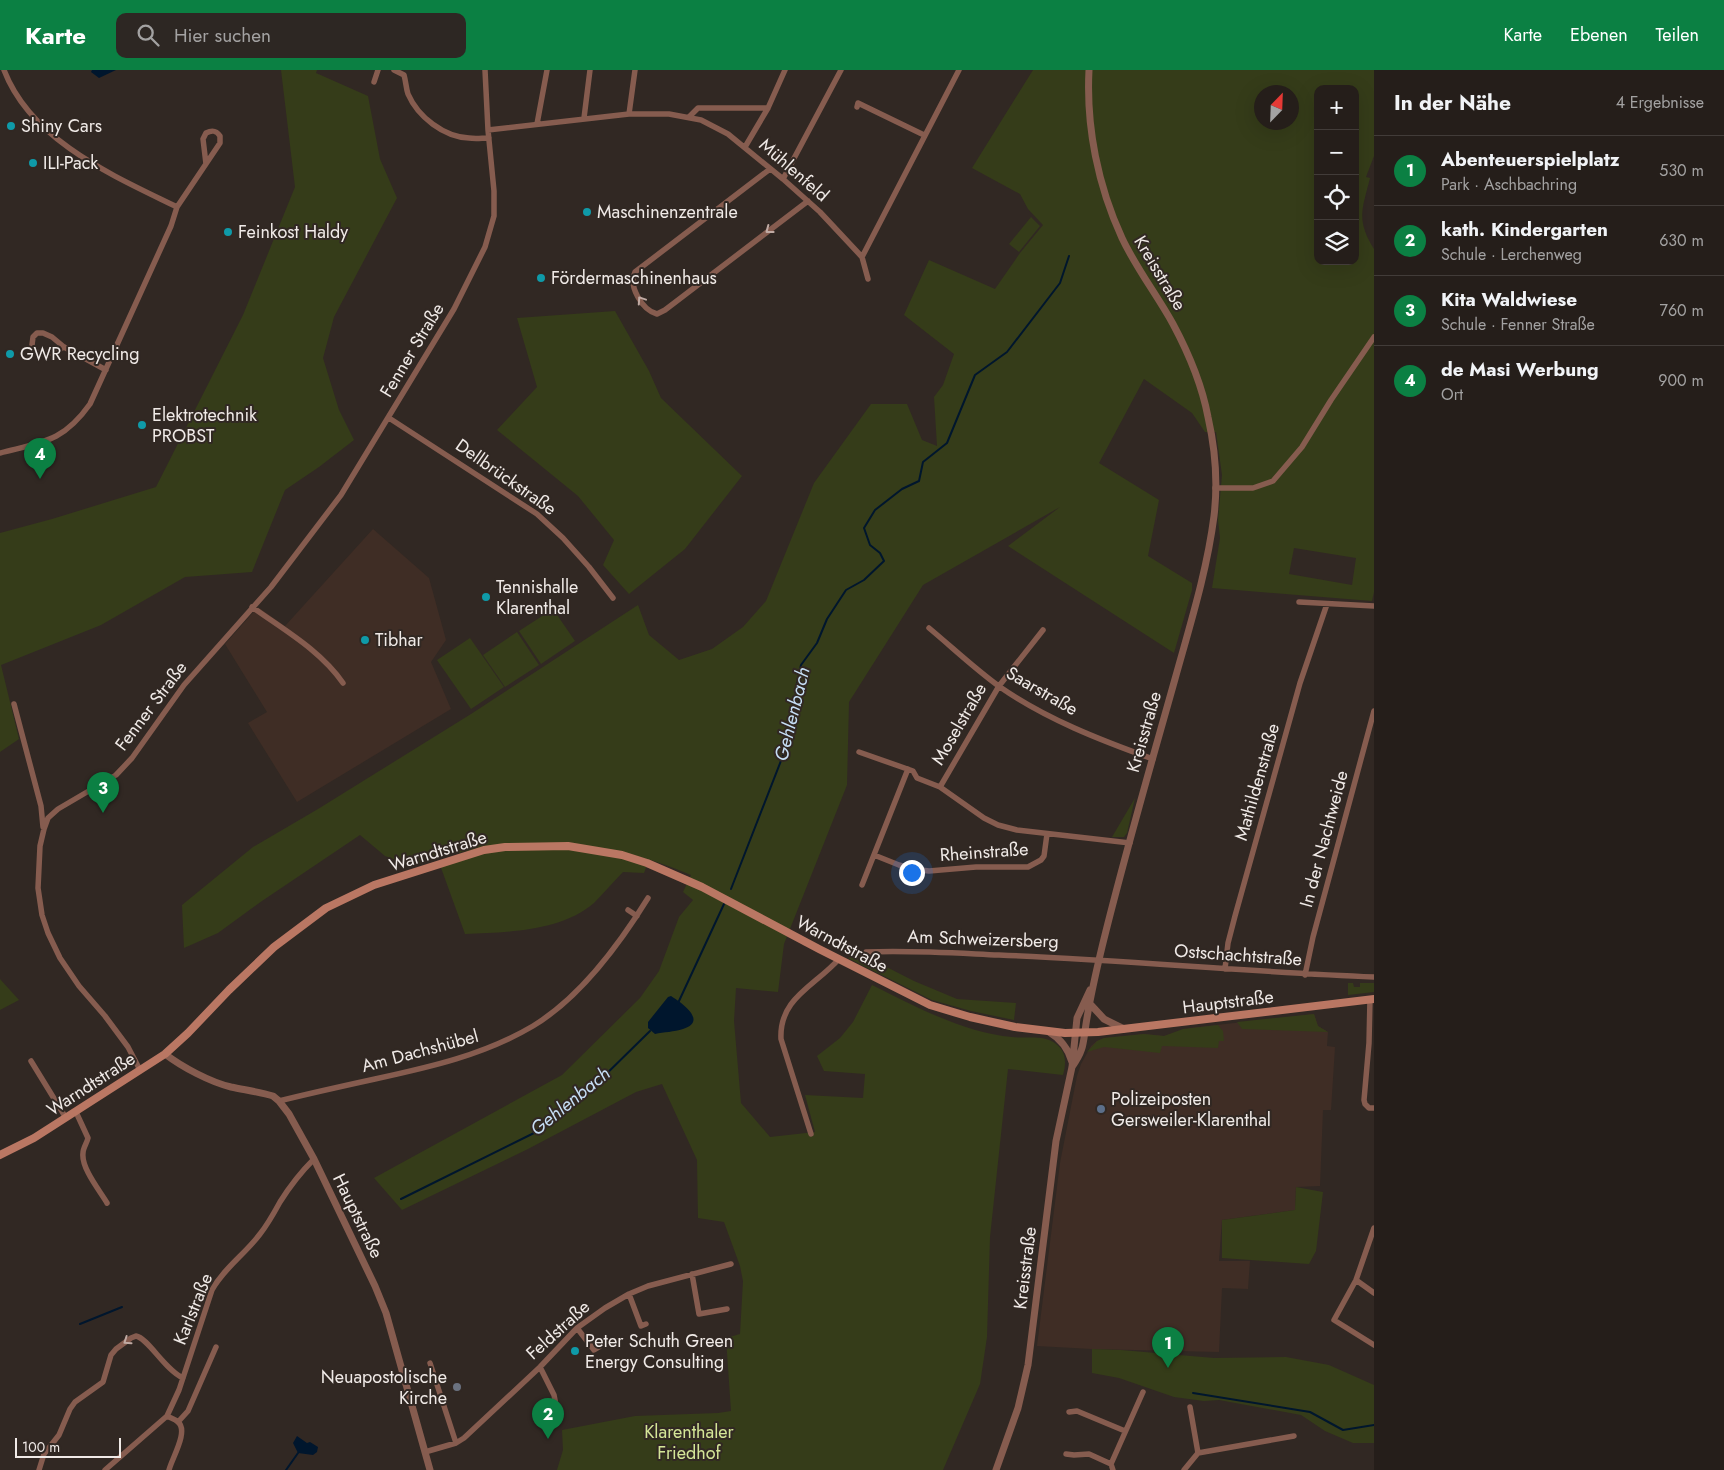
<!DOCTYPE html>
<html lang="de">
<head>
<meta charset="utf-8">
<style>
  body { margin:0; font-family:Jost,sans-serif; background:#2d2723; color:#f1f3f6 }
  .controls { position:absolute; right:15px; top:15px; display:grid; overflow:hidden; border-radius:10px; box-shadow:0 5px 20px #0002 }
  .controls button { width:45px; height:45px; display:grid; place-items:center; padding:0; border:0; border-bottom:1px solid #423c39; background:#251e1a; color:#f1f3f6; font:25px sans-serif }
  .compass { position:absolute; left:1254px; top:15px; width:45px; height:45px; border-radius:50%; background:#251e1a; box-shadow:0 5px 20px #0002; rotate:23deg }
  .scale { position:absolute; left:15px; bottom:12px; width:106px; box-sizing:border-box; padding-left:5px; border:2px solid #f0eae7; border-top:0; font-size:14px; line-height:18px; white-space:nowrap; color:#f0eae7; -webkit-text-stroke:4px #312823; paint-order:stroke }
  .you { position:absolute; left:911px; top:802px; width:18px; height:18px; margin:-12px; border:4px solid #fff; border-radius:50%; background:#1a73e8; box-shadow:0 0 0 8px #1a73e833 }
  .badge { display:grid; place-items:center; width:32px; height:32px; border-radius:50%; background:#0b8043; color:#fff; font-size:16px; font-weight:700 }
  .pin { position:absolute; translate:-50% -41px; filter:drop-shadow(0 1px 2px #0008) }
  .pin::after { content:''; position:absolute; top:26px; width:18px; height:15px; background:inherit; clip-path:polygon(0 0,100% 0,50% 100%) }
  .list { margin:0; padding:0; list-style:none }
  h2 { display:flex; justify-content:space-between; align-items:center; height:65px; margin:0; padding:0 20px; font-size:21px }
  h2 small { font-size:16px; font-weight:400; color:#a3a2a2 }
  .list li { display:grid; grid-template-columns:32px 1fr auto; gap:15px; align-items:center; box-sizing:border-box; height:70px; padding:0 20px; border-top:1px solid #423c39 }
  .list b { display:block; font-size:19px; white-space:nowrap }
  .list p { margin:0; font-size:16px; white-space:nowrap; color:#a3a2a2 }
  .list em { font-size:16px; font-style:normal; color:#a3a2a2 }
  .icon { flex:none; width:28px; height:28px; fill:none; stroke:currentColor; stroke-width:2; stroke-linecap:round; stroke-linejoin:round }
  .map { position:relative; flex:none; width:1374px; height:1400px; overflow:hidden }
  header { display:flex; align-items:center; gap:30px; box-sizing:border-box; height:70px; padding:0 25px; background:#0b8043; color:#fff }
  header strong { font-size:24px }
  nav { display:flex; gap:28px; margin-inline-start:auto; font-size:18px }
  .search { width:350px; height:45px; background:#2d2723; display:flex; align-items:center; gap:12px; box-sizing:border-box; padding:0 18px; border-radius:10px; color:#a3a2a2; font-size:19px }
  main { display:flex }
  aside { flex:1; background:#251e1a }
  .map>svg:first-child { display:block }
</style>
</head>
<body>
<header>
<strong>Karte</strong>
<div class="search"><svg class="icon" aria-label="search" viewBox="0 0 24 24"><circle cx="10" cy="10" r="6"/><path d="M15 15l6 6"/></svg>Hier suchen</div>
<nav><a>Karte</a><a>Ebenen</a><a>Teilen</a></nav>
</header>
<main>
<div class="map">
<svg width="1374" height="1400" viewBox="0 0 1374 1400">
  <rect width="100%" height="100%" fill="#312823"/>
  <path fill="#3f2d25" d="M373,459l56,49 17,62 -15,22 20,47 -154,93 -49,-79 19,-11 -42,-68 33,-37 27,19z
    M1314,944l4,12 10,6 -1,14 8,1 -4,63h-8l-3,76 -24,1 -1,23 -73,10 -3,41h31l-2,28 -26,-1 -3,64 -127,-3 -55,-3 23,-183 17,-87 4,-12 10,-18 6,-5 7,-3 40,-4 20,2 26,-8z"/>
  <path fill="#353c19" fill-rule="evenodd" d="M281,0h36l-1,3 52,23 12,63 17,39 -63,119 -11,41 16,52 15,30 -35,27 -34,23 -33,82 -67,5 -84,48 -100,40 18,74 -19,13v-219l52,-14 104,-32 87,-172 52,-128z
    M1033,0h341v86l-8,21 4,1c-8,32 -14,42 4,71v343l-2,9 -160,-13 8,-50 -2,-18 4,-45 -6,-43h-11l-13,-19 -48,-34 -45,84 60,37 -11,56 44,27v7l-18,63 -166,-107 52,-39 -137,78 -74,117 -2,83 -63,159 -6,48 -42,-4 -2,33 7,82 29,34 45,-5 -10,-37 58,3 2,-24 -41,-3 -7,-15 23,-18 13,-16 19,-37c42,21 93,48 140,52 14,2 32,-3 44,7 11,8 10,20 7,31l-55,-6 -18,168 -3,100 -7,47 -37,86h-386l6,-20 -1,-20 73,-14 83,-3 13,-2 -5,-73 14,-4 3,-53 -3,-15 -16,-44 -26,-4 -1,-58 -35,-76 -26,8 -108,57 -126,61 -28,-32 188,-103 78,-77 19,-27 20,-54 14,-17 -10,-8 8,-17c-93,-40 -184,-41 -279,-9l-27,-10 -25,-21 -98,66 -44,32 -34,15 -2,-43 71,-58 65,-38 153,-95 167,-109 11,30 30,25 33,-11 31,-22 23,-26 48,-118 57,-79h36l15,36 15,6 -3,-49 9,-12 11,-31 -50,-39 25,-55 66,29 25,-36 23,-28 -15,-16 -8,-15 -48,-26zM1318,19h37v172h-37zM1262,22h30v30h-30zM1294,478l62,10 -4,27 -63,-11z
    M1031,147l9,9 -21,26 -10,-8z
    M615,241l34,60 12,27 81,78 -57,73 -56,45 -26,-29 11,-25 -36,-44 -81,-66 40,-43 -20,-69z
    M553,539l22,32 -34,23 -22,-33z
    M517,562l22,33 -34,22 -22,-32z
    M470,568l34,49 -33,22 -34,-49z
    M1135,728l-8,35 -3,4h-12z
    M568,778l32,5 47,12 -3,8 -21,-1c-10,10 -19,21 -29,31 -34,29 -87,29 -129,31l-25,-69 44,-12 20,-4z
    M854,885h9l51,26 43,18 59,4 -2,17 -43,-9 -39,-11 -84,-42z
    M0,909l19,21 -19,10z
    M1348,913h5l1,4h6v-4h14v9l-26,3z
    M1314,944l4,12 10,6 -86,-3 -5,-7z
    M1218,955l5,6 1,10h-5l-1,7 -56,-2 -2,7 -56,-6 -17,5 10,-11 7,-3 40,-4 20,2 19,-7z
    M1296,1117l27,5 -7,59 -7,13 -87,-6v-38l73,-10z
    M1092,1279l29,1 93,8 72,-1 43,8 45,20v58h-21l-28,-12 -24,-16 -82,-15 -15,1 -30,-4 -55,-19 -27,-5z"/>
  <path fill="#00162d" d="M92,0h24l-17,8 -8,-6z
    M671,926c11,7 37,25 12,33 -9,3 -19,3 -28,5l-7,-6v-6l20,-25z
    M297,1366l10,7 3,-1 8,5 -1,5 -4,3 -15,-2 -5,-10z"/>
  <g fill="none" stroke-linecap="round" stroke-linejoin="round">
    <path stroke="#00162d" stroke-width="2" d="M731,819l53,-136 9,-38 6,-13 -2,-17 4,-20 16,-22 10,-24 19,-29 18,-10 20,-19 -4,-8 -10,-8 -6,-17 11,-18 27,-21 17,-8 4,-19 24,-19 28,-68 32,-23 53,-69 9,-27
      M679,931l45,-97
      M401,1129l133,-66 57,-44 59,-58
      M80,1254l42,-17
      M1193,1323l117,19 33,18 31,-5
      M286,1400l12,-17"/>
    <path stroke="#865c4f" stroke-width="5.5" d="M394,0l10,5c2,7 2,13 4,19 10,23 36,43 61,44 7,1 13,0 20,0
      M374,12l4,-12
      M857,37l1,-4 66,32
      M629,44l6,-44
      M690,46l8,-8h70
      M584,48l6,-48
      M537,54l10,-54
      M488,60l141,-16h40l32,6 27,14 55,45 37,33 42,45 97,-187
      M745,77l23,-39 17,-38
      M770,99l-135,103c-7,14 7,38 22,42l8,-4 143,-109
      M783,109l58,-109
      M177,137l43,-64v-7c-4,-6 -8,-6 -14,-3l-3,6 3,25
      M862,187l6,22
      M64,277c-9,6 -19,8 -29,5l-3,-7 1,-8 4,-4h6l9,4 12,10 42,23
      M389,348l148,96 26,24 26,29 24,31
      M0,383c43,-11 63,-11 90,-49l81,-178 6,-19c-63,-31 -146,-66 -173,-137
      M1215,418h38l20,-7 29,-34 29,-47 43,-63
      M1299,532l75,4
      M252,537c32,23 68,43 91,76
      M929,558c24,20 46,41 71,59 46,32 100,53 153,72
      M14,634l27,102 2,21
      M859,682l54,19 4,7 23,9 44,31 14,7 19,5 113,13
      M940,717l59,-101 44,-56
      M874,785l25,10 14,4 16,2 47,-4h52l13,-7 3,-4 3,-22
      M862,815l46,-116
      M628,840l9,6
      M866,882c44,-2 88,1 133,3 125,5 250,17 375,22
      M1225,899l3,-26 7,-27 65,-233 27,-79
      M1305,905l8,-38 61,-226
      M1370,929l-1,44 -5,57 1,4 4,4h5
      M31,991l35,57
      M140,1000l-12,-23 -23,-31 -26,-30 -19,-28 -12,-25 -6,-18 -4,-27 2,-42 4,-17 4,-11 10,-9 58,-34 16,-17 52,-73 87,-98 70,-92 113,-186 31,-62 9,-31v-25l-6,-61 -3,-60
      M279,1031c32,-8 64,-15 96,-22 55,-12 109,-24 158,-53 48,-29 86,-81 115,-128
      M76,1042l12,26c-1,5 -5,10 -5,15 -2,15 17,38 24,50
      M811,1064l-30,-95c-2,-41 34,-53 58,-80
      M1374,1158l-18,52 -22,40 40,25
      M692,1204l7,40 28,-5
      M1356,1210l18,13
      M629,1224l12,32 5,-2
      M577,1258l17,22 5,-3
      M430,1293l26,80
      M540,1297l14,28 4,20
      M1190,1337l8,46
      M1069,1342l8,-1 48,20
      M167,1346c3,2 8,3 11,6 11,9 -6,36 -9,48
      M178,1352l10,-11 28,-64
      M425,1382l31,-9 8,-5 76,-71 37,-39 28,-20 24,-14 19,-8 83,-22
      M1066,1384l8,1 15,-1 22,10
      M39,1400l5,-16 15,-19 11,-26 5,-7 28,-20 8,-27 5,-6 15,-11 5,-2c12,2 29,34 47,42
      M105,1400l62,-54 12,-26 33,-100c12,-22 33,-36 48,-56 8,-10 14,-21 20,-32 10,-16 21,-30 34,-43
      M1113,1400l-2,-6 32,-72
      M1184,1400l14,-17 96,-17"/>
    <path stroke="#865c4f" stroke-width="7" d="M1091,935l13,14 20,10
      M1049,962c12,7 19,16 23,30
      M165,984c17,13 45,28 66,33 14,3 29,5 42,9l6,5 10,13 25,45 61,127 11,27 44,157
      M1072,997c12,-17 11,-23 14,-43 4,-26 10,-52 16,-77 22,-90 48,-179 73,-268 15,-54 32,-108 39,-163 4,-33 1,-68 -6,-99 -6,-32 -20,-65 -35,-93 -16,-29 -37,-56 -51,-86 -24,-52 -36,-111 -33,-168
      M996,1400l22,-62 10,-43 28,-224 16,-74 5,-49 13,-28"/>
    <path stroke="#ba7763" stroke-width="8" d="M0,1085l34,-17 131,-84 23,-21 41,-43 45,-43 52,-39 48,-23 110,-35 21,-3 63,-1 54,9 25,8 55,24 117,62 111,56 40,12 45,10 50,6 33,-1 276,-33"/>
  </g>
  <defs><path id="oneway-chevron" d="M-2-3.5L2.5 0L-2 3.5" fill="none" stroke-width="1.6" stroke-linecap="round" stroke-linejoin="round" transform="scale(1.25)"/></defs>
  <g stroke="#c0aaa3">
    <use href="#oneway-chevron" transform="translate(769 160) rotate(143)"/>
    <use href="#oneway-chevron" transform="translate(641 230) rotate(-124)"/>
    <use href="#oneway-chevron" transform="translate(127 1271) rotate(146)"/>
  </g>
  <g fill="#0f9aa8" stroke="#312823" stroke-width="2">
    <circle cx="11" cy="56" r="5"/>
    <circle cx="33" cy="93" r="5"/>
    <circle cx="587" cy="142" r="5"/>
    <circle cx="228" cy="162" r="5"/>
    <circle cx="541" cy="208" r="5"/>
    <circle cx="10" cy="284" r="5"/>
    <circle cx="142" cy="355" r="5"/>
    <circle cx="486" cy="527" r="5"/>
    <circle cx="365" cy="570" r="5"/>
    <circle cx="575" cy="1281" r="5"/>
  </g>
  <circle fill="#5c6f8a" stroke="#312823" stroke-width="2" cx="1101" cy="1039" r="5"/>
  <circle fill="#6b7280" stroke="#312823" stroke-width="2" cx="457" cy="1317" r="5"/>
  <g text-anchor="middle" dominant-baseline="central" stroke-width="4" stroke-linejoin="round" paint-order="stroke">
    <g font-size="18" fill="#f0eae7" stroke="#312823" text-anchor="start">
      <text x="21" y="56">Shiny Cars</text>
      <text x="43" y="93">ILI-Pack</text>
      <text x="597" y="142">Maschinenzentrale</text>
      <text x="238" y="162">Feinkost Haldy</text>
      <text x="551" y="208">Fördermaschinenhaus</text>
      <text x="20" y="284">GWR Recycling</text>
      <text x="152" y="345">Elektrotechnik<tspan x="152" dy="21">PROBST</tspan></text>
      <text x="496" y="517">Tennishalle<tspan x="496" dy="21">Klarenthal</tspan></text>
      <text x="375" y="570">Tibhar</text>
      <text x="1111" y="1029">Polizeiposten<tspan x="1111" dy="21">Gersweiler-Klarenthal</tspan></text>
      <text x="585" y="1271">Peter Schuth Green<tspan x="585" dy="21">Energy Consulting</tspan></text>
      <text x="447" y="1307" text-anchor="end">Neuapostolische<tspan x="447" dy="21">Kirche</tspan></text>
    </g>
    <g font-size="18" fill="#f0eae7" stroke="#312823">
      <text transform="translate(794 100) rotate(41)">Mühlenfeld</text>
      <text transform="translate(1160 203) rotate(59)">Kreisstraße</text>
      <text transform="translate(412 280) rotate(-59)">Fenner Straße</text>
      <text transform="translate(506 407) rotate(35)">Dellbrückstraße</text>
      <text transform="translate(1042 621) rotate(30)">Saarstraße</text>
      <text transform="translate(151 636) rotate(-53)">Fenner Straße</text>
      <text transform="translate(959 654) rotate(-60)">Moselstraße</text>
      <text transform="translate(1144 662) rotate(-74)">Kreisstraße</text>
      <text transform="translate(1257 712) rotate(-74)">Mathildenstraße</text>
      <text transform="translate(1324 769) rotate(-75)">In der Nachtweide</text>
      <text transform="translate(438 781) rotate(-17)">Warndtstraße</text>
      <text transform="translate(984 782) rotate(-4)">Rheinstraße</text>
      <text transform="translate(983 869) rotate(2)">Am Schweizersberg</text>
      <text transform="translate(842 874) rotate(28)">Warndtstraße</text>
      <text transform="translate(1238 885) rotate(4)">Ostschachtstraße</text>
      <text transform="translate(1228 932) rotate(-7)">Hauptstraße</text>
      <text transform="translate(420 981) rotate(-15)">Am Dachshübel</text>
      <text transform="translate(91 1014) rotate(-33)">Warndtstraße</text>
      <text transform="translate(358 1146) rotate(64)">Hauptstraße</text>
      <text transform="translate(1025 1198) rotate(-83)">Kreisstraße</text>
      <text transform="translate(193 1239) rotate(-68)">Karlstraße</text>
      <text transform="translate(558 1260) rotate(-42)">Feldstraße</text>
    </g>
    <g font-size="18" fill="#d4e597" stroke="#312823">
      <text x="689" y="1362">Klarenthaler<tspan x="689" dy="21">Friedhof</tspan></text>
    </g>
    <g font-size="19" font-style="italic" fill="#c6def5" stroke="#312823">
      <text transform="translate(792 644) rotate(-76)">Gehlenbach</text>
      <text transform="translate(570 1031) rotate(-39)">Gehlenbach</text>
    </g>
  </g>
</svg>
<div class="controls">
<button>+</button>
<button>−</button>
<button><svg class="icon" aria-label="locate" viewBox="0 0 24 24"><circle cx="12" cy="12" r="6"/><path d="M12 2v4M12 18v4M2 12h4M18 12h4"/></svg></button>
<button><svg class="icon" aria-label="layers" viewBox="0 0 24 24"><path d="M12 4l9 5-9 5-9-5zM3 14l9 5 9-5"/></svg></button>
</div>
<svg class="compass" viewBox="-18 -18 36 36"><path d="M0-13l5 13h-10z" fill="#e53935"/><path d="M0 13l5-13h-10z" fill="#a3a2a2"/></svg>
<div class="scale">100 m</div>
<div class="you"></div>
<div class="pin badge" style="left:1168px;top:1298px">1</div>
<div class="pin badge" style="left:548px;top:1369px">2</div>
<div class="pin badge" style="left:103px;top:743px">3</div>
<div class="pin badge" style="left:40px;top:409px">4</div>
</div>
<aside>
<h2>In der Nähe<small>4 Ergebnisse</small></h2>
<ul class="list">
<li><span class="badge">1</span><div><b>Abenteuerspielplatz</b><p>Park · Aschbachring</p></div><em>530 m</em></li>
<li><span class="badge">2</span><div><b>kath. Kindergarten</b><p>Schule · Lerchenweg</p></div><em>630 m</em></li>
<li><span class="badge">3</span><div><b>Kita Waldwiese</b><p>Schule · Fenner Straße</p></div><em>760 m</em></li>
<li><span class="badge">4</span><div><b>de Masi Werbung</b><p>Ort</p></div><em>900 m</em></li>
</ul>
</aside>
</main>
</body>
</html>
